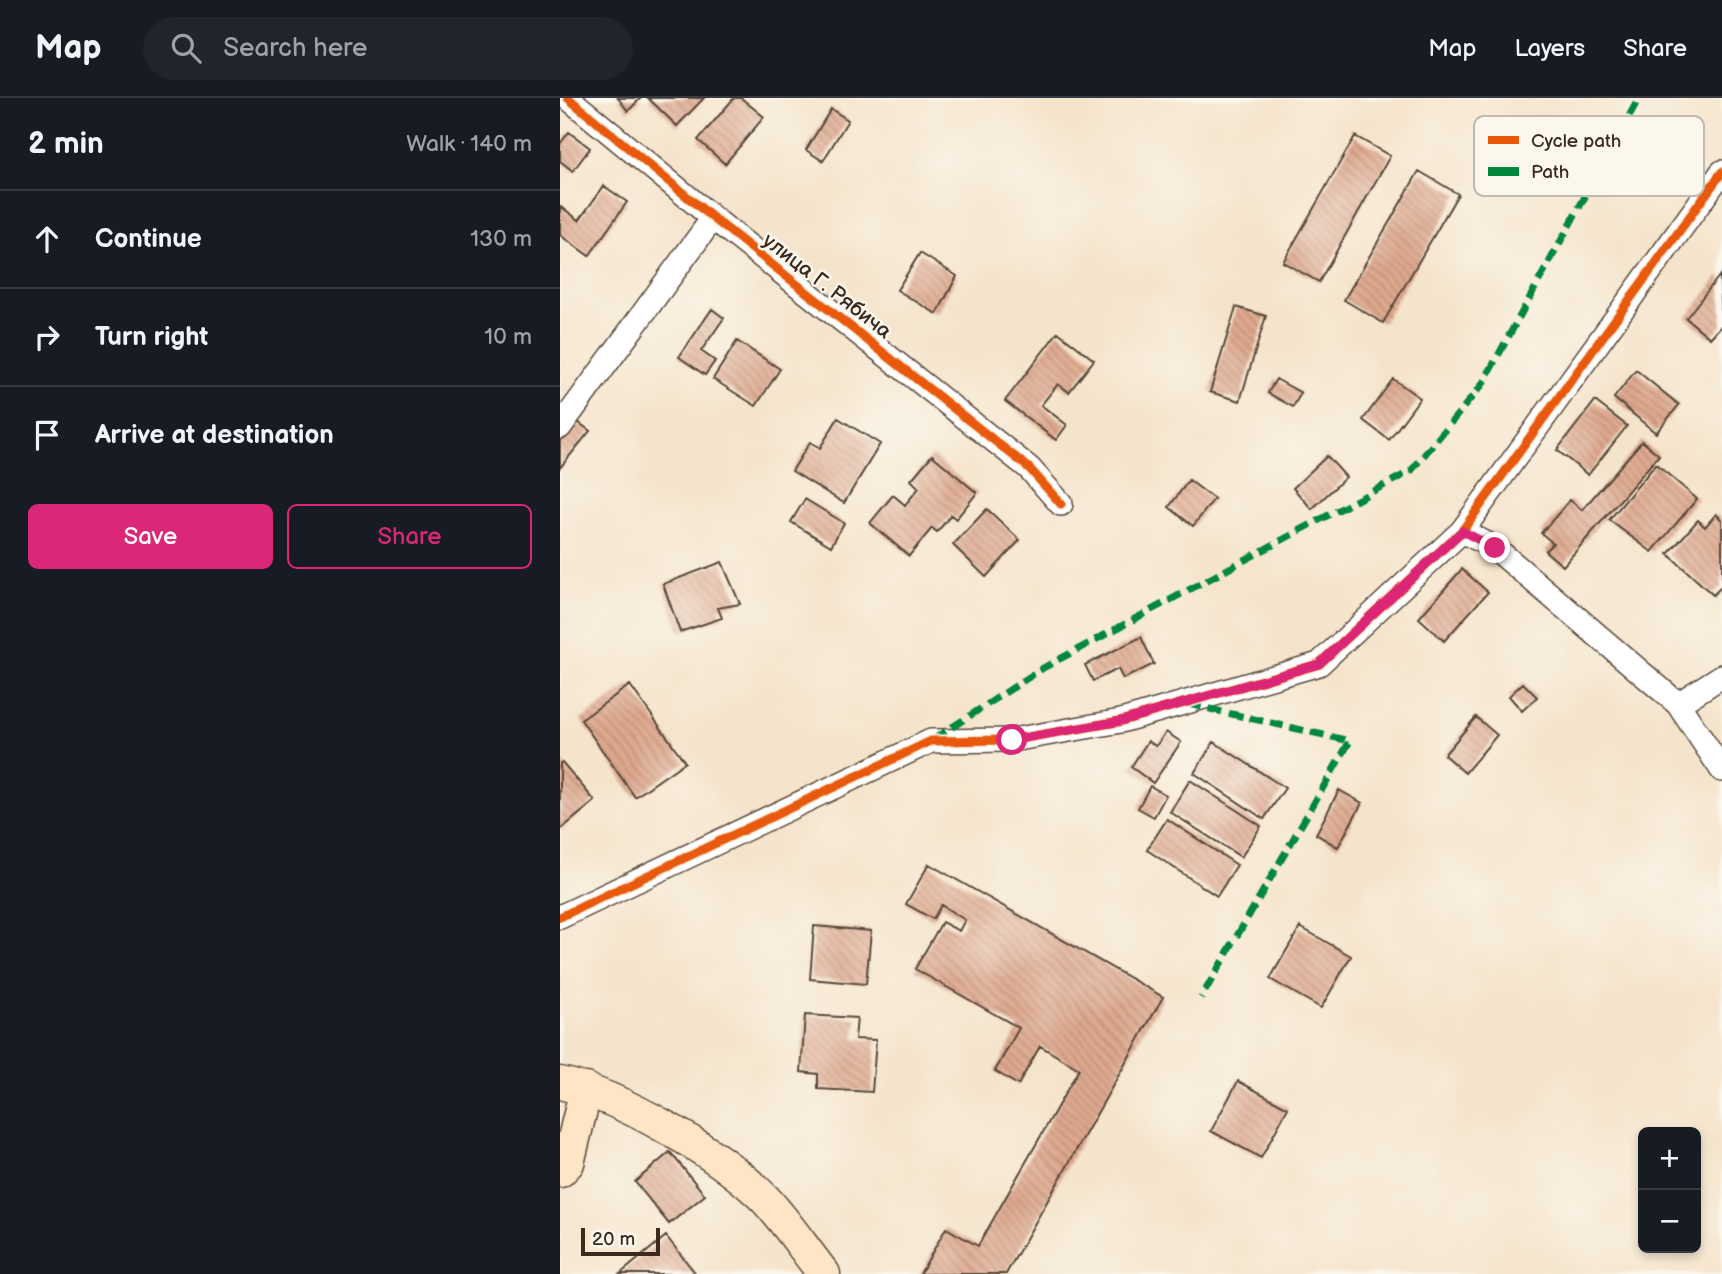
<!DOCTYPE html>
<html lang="en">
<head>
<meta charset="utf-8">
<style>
  body { margin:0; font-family:"Balsamiq Sans",sans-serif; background:#20242c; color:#f1f3f6 }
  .controls { position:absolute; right:21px; bottom:21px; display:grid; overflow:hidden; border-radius:10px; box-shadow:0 4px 10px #0003 }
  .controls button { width:63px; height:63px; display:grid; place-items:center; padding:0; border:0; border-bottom:2px solid #363941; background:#171b24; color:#f1f3f6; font:35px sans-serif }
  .scale { position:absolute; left:21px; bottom:18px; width:79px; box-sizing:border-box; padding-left:7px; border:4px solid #3b2a1e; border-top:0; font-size:19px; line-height:24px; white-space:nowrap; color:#3b2a1e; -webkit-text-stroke:5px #fbf7ec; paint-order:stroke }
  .stop { position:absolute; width:21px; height:21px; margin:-16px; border:5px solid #db2777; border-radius:50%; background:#fff }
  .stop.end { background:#db2777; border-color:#fff; box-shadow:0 2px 7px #0008 }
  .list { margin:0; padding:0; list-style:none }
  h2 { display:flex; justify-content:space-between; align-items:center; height:91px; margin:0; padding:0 28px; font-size:30px }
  h2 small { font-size:23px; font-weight:400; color:#9ea1a6 }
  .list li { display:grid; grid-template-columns:46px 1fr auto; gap:21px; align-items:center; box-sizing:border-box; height:98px; padding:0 28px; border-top:2px solid #363941 }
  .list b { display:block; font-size:26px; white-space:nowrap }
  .list em { font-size:23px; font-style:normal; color:#9ea1a6 }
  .actions { display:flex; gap:14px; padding:21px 28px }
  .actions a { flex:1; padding:16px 0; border:2px solid #db2777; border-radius:10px; text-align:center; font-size:24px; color:#db2777 }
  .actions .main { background:#db2777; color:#fff }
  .icon { flex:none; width:38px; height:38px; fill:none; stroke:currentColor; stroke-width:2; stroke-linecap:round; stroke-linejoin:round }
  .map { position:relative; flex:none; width:1162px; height:1176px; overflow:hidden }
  header { display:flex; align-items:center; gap:42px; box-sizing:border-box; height:98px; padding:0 35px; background:#171b24; border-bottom:2px solid #363941 }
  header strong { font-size:33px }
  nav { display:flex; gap:38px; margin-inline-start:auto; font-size:24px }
  .search { width:490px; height:63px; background:#20242c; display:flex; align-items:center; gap:18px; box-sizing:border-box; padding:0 24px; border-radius:38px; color:#9ea1a6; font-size:26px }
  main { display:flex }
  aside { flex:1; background:#171b24 }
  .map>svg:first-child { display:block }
</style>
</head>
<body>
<header>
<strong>Map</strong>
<div class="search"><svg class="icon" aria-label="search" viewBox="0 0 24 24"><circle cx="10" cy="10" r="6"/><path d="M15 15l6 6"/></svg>Search here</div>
<nav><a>Map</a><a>Layers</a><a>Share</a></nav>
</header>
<main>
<aside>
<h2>2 min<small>Walk · 140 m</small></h2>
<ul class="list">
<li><svg class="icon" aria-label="ahead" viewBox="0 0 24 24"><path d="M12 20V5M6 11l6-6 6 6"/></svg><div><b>Continue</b></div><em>130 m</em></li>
<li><svg class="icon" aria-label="right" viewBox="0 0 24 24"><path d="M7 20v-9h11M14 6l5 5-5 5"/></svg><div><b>Turn right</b></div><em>10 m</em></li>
<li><svg class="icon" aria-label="arrive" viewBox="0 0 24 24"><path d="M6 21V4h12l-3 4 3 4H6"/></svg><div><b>Arrive at destination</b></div></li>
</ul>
<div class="actions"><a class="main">Save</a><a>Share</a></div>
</aside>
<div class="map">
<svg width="1162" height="1176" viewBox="0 0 1162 1176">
  <defs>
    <pattern id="building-back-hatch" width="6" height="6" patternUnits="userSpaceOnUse" patternTransform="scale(1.75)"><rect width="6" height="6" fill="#dfa98f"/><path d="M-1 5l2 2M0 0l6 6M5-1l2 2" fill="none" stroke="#b68a74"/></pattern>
  </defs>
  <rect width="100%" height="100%" fill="#fbf7ec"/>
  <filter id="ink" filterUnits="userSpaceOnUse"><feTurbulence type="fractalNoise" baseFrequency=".0143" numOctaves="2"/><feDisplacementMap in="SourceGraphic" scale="14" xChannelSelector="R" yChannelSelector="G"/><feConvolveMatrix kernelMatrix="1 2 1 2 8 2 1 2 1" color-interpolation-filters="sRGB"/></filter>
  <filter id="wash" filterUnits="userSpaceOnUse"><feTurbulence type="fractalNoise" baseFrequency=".00686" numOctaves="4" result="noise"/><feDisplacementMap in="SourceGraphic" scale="28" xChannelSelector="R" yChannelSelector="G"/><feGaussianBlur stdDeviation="1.57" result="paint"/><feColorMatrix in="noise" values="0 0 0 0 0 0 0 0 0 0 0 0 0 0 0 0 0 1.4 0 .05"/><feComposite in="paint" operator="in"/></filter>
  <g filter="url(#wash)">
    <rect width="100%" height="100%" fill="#f5e4cc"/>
    <g id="blocks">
      <path fill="url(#building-back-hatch)" d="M58,0h23l-13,13z
        M88,0h56l-27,28z
        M174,0h7l23,19 -39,47 -27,-24z
        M271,11l17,11 -25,41 -17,-11z
        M9,34l21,16 -17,23 -13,-10v-17z
        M795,38l35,20 -71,126 -36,-20z
        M859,73l39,23 -75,129 -39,-23z
        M44,88l23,16 -38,54 -29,-21v-29l19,14z
        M360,155l37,23 -20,38 -40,-24z
        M1160,177l2,50 -12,13 -24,-20z
        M676,209l30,9 -26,85 -30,-9z
        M152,211l12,9 -23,33 14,10 -10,14 -26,-18z
        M498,234l36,28 -25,32 -11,-8 -17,21 26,20 -11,15 -51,-39z
        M177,243l43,28 -24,37 -43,-27z
        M1076,272l43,35 -23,28 -42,-35z
        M716,281l25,14 -8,14 -25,-14z
        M833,281l27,19 -31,42 -26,-20z
        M1035,303l32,25 -39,49 -31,-25z
        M278,320l42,26 -36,59 -52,-32 18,-29 10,6z
        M14,321l16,12 -30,37v-31z
        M1082,343l17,14 -96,111 -18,-15 8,-8 -12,-10 29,-33 12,10z
        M372,357l45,38 -21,26 -5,-4 -14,17 -5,-4 -23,28 -39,-33 23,-28 12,10 14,-17 -8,-8z
        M767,358l19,21 -34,32 -19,-21z
        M1096,366l41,35 -45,53 -43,-32z
        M629,382l25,19 -21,27 -24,-19z
        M245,401l39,24 -13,23 -40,-24z
        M427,411l33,31 -34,37 -33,-32z
        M1156,416l6,6v66l-9,9 -45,-41 30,-34 7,7z
        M162,464l18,42 -22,4 4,10 -42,14 -17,-48z
        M902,471l26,23 -44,49 -25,-23z
        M581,539l13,27 -31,15 -5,-10 -25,12 -8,-16z
        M963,585l14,14 -15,14 -13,-15z
        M70,587l55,77 -50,35 -54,-77z
        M916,619l21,18 -32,38 -21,-18z
        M606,634l15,10 -28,41 -22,-16 17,-26 8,5z
        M654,644l71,46 -21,31 -70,-46z
        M2,664l33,39 -35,29v-67z
        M630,682l71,46 -20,31 -71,-45z
        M590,688l16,9 -12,22 -16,-9z
        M779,692l23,13 -24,44 -22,-13z
        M607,721l70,46 -20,31 -70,-46z
        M369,766l234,133 -157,277h-86l26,-46 32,18 101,-177 -39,-23 -22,39 -23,-14 24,-43 -104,-59 27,-47 17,9 6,-11 -24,-15 -8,14 -27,-15z
        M254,828l57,5 -5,53 -56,-5z
        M740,829l51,29 -30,52 -51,-29z
        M245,917l52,3 -2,21 21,1 -4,52 -54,-3v-15l-17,-2z
        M678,983l50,27 -27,50 -50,-27z
        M110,1054l35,43 -36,29 -34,-42z
        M106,1138l30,38h-76z"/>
    </g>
  </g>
  <g filter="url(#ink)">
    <use href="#blocks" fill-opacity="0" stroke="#574638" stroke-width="2"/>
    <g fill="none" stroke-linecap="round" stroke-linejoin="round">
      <g stroke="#574638" stroke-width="26">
        <path id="street" d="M8,0l145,120 316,250 32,36
          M0,329l153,-209
          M902,433l33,17 183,156 44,-28
          M1118,606l44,66
          M0,819l371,-176 81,-1 109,-19 198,-57 143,-133 260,-359"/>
      </g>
      <g stroke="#574638" stroke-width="35">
        <path id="secondary" d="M0,985c61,13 159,70 204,115 22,23 40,51 60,76
          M0,1073l8,-8 18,-74"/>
      </g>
      <use href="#street" stroke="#fff" stroke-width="23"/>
      <use href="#secondary" stroke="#fde5c5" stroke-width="32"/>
      <path stroke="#00873e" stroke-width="7" stroke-dasharray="14 7" stroke-linecap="butt" d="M628,606l162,37 -149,257
        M374,641l109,-71 368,-197 71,-86 157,-287"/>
      <g stroke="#fbf7ec" stroke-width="13">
        <path id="cycleway" d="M8,0l145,120 316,250 32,36
          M0,819l371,-176 81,-1 109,-19 198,-57 143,-133 260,-359"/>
      </g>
      <use href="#cycleway" stroke="#e8590c" stroke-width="9"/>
    </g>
  </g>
  <g fill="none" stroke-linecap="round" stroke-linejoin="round" filter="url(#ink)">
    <path stroke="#db2777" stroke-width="9" d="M452,642l109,-19 198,-57 143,-133 33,17"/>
  </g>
  <g text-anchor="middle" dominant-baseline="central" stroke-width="5" stroke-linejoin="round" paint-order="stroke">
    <g font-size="21" fill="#3b2a1e" stroke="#fbf7ec">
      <text transform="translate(267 188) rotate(38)">улица Г. Рябича</text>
    </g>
  </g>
  <rect x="914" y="18" width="230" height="80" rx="10" fill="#fbf7ec" stroke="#c1baae" stroke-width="2"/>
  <rect x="928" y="38" width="31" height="8" fill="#e8590c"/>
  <rect x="928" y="69" width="31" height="9" fill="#00873e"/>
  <g font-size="19" fill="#3b2a1e">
    <text x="971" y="49">Cycle path</text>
    <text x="971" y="80">Path</text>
  </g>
</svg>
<div class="controls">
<button>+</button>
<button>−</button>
</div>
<div class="scale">20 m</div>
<div class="stop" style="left:452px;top:642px"></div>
<div class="stop end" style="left:935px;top:450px"></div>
</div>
</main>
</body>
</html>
